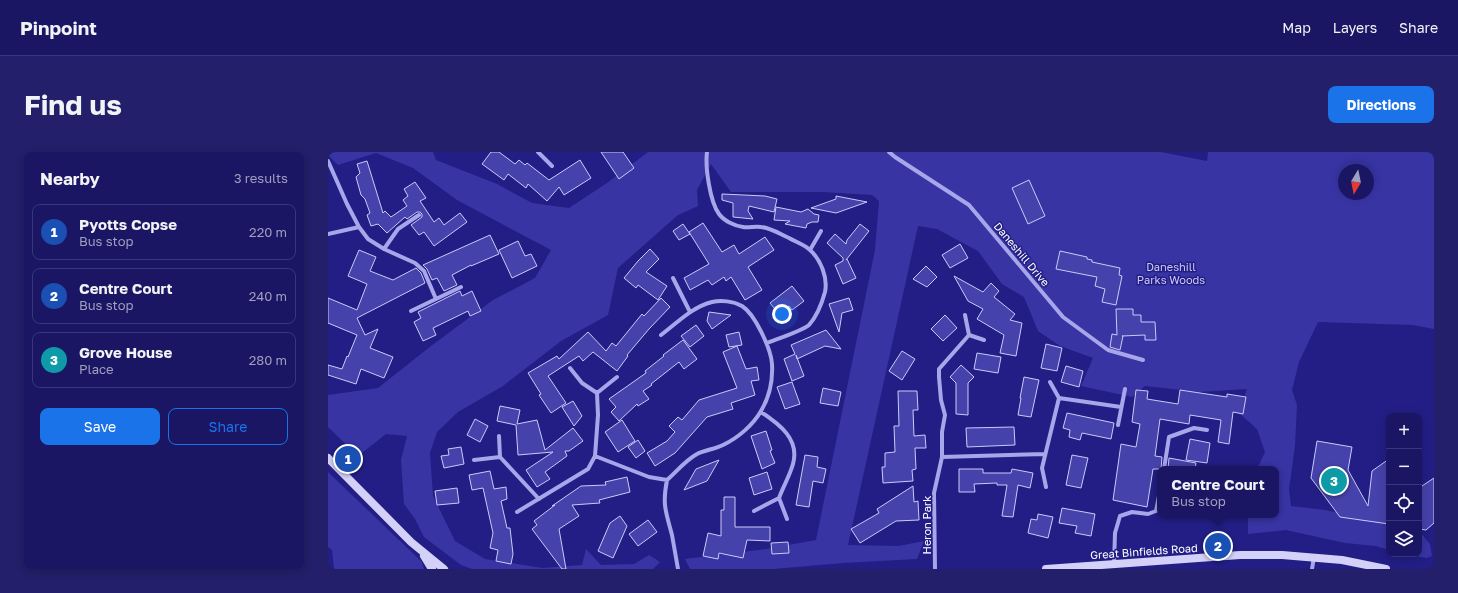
<!DOCTYPE html>
<html lang="en">
<head>
<meta charset="utf-8">
<style>
  body { margin:0; font-family:"Golos Text",sans-serif; background:#231f6a; color:#f1f3f6 }
  .controls { position:absolute; right:12px; bottom:12px; display:grid; overflow:hidden; border-radius:8px; box-shadow:0 2px 10px #0003 }
  .controls button { width:36px; height:36px; display:grid; place-items:center; padding:0; border:0; border-bottom:1px solid #383578; background:#1a1664; color:#f1f3f6; font:20px sans-serif }
  .compass { position:absolute; left:1010px; top:12px; width:36px; height:36px; border-radius:50%; background:#1a1664; box-shadow:0 2px 10px #0003; rotate:190deg }
  .you { position:absolute; left:454px; top:162px; width:14px; height:14px; margin:-10px; border:3px solid #fff; border-radius:50%; background:#1a73e8; box-shadow:0 0 0 6px #1a73e833 }
  .badge { display:grid; place-items:center; width:26px; height:26px; border-radius:50%; background:#1a73e8; color:#fff; font-size:13px; font-weight:700 }
  .pin { position:absolute; translate:-50% -50%; border:2px solid #fff; box-shadow:0 1px 4px #0006 }
  .popup { position:absolute; left:829px; top:314px; width:122px; height:52px; box-sizing:border-box; display:grid; place-content:center; border-radius:8px; background:#1a1664; filter:drop-shadow(0 1px 3px #0005); font-size:13px; white-space:nowrap; color:#9f9fbf }
  .popup b { font-size:15px; color:#f1f3f6 }
  .popup::after { content:''; position:absolute; left:50%; top:100%; margin-left:-8px; border:8px solid transparent; border-top-color:#1a1664 }
  .list { margin:0; padding:0; list-style:none }
  h2 { display:flex; justify-content:space-between; align-items:center; height:52px; margin:0; padding:0 16px; font-size:17px }
  h2 small { font-size:13px; font-weight:400; color:#9f9fbf }
  .list li { display:grid; grid-template-columns:26px 1fr auto; gap:12px; align-items:center; box-sizing:border-box; height:56px; margin:0 8px 8px; padding:0 8px; border:1px solid #383578; border-radius:8px }
  .list b { display:block; font-size:15px; white-space:nowrap }
  .list p { margin:0; font-size:13px; white-space:nowrap; color:#9f9fbf }
  .list em { font-size:13px; font-style:normal; color:#9f9fbf }
  .actions { display:flex; gap:8px; padding:12px 16px }
  .actions a { flex:1; padding:9px 0; border:1px solid #1a73e8; border-radius:8px; text-align:center; font-size:14px; color:#1a73e8 }
  .actions .main { background:#1a73e8; color:#fff }
  .icon { flex:none; width:22px; height:22px; fill:none; stroke:currentColor; stroke-width:2; stroke-linecap:round; stroke-linejoin:round }
  .map { position:relative; flex:none; width:1106px; height:417px; overflow:hidden; border-radius:8px }
  header { display:flex; align-items:center; gap:24px; box-sizing:border-box; height:56px; padding:0 20px; background:#1a1664; border-bottom:1px solid #383578 }
  header strong { font-size:19px }
  nav { display:flex; gap:22px; margin-inline-start:auto; font-size:14px }
  .intro { display:flex; align-items:center; justify-content:space-between; box-sizing:border-box; height:96px; padding:0 24px }
  h1 { margin:0; font-size:28px }
  .button { padding:10px 18px; border-radius:8px; background:#1a73e8; color:#fff; font-size:14px; font-weight:700 }
  main { display:flex; gap:24px; padding:0 24px }
  aside { flex:1; background:#1a1664; border-radius:8px; box-shadow:0 2px 10px #0003 }
  .map>svg:first-child { display:block }
</style>
</head>
<body>
<header>
<strong>Pinpoint</strong>
<nav><a>Map</a><a>Layers</a><a>Share</a></nav>
</header>
<div class="intro"><h1>Find us</h1><a class="button">Directions</a></div>
<main>
<aside>
<h2>Nearby<small>3 results</small></h2>
<ul class="list">
<li><span class="badge" style="background:#1a4fb4">1</span><div><b>Pyotts Copse</b><p>Bus stop</p></div><em>220 m</em></li>
<li><span class="badge" style="background:#1a4fb4">2</span><div><b>Centre Court</b><p>Bus stop</p></div><em>240 m</em></li>
<li><span class="badge" style="background:#0f9aa8">3</span><div><b>Grove House</b><p>Place</p></div><em>280 m</em></li>
</ul>
<div class="actions"><a class="main">Save</a><a>Share</a></div>
</aside>
<div class="map">
<svg width="1106" height="417" viewBox="0 0 1106 417">
  <rect width="100%" height="100%" fill="#221e85"/>
  <path fill="#3834a4" fill-rule="evenodd" d="M0,0h105l3,8 61,24 35,19 37,5 38,-25 41,-31h513l46,9 1,-9h226v177l-21,-4 -95,-3 -19,40 -7,28 5,15 -2,41 -6,43 2,17 34,4 64,13v27l-13,-4 -31,-3 -59,-13 -38,4v-19h28v-46h-19l8,-17 -8,-23 -18,-16 8,-24 -48,3 -54,-6 -13,11 -51,-11 12,-28 -33,-12 -22,-15 -14,-34 -22,-13 -24,-33 -41,-22 -19,-3 -70,319 51,1 25,-5 -7,18 -74,4 -70,6h-83l-5,-10 81,-10 50,-9 59,-290 4,-49 -7,-6 -49,-3h-92l-20,-28 -14,26 1,16 -20,9 -60,53 -10,47 -47,26 -58,45 -45,26 -21,20 -7,21 3,43 22,45 30,18 58,9 39,-3 4,-16 15,16 33,-1 15,-9 11,7 -7,7h-181l-11,-4 -37,-28 -9,-18 -11,-15 -3,-44 6,-24 -21,-2 -28,22 -30,-29v-32l50,-7 53,-42 62,-46 42,-22 16,-28 -94,-50 -44,-32 -37,-15 -38,12 -10,-10zM1016,18h24v24h-24z
    M0,320l94,90 2,7h-90l-2,-19 -4,-3z
    M1091,379l11,13 2,12 -5,2 -24,-4h16z"/>
  <path fill="#4642ab" stroke="#cbcaf7" d="M163,0h8l16,12 4,-4 6,5 2,-2 22,17 31,-20 11,18 -27,17 -5,-8 -12,14 -19,-17 -2,4 -18,-14 -4,6 -22,-16z
    M273,0h22l11,16 -15,11z
    M39,9l16,52 2,-2 6,6 16,-11 -4,-6 5,-4 -4,-7 11,-7 11,16 -6,3 14,21 5,-4 5,7 16,-12 7,9 -33,24 -10,-14 -5,3 -8,-10 11,-8v-3l-2,-2h-3l-10,7 -2,-2 -18,16 -9,-9 -7,2 -4,-11 3,-2 -5,-14 -4,-4 -5,-18 4,-4 -3,-9z
    M701,28l16,36 -17,8 -16,-36z
    M394,42l43,2 12,3 -3,13 -25,-6 -1,5 5,8 -20,-2v-14l-11,-3z
    M508,44l31,6 -31,11 -25,-5 25,-9z
    M448,55l25,5 7,-3 6,5 5,1 -1,7h-6l-5,2 -1,4 -21,-4 5,-3 -16,-1z
    M375,71l19,29 12,-7 5,9 26,-17 9,13 -26,17 14,23 -17,10 -14,-23 -5,4 -2,-4 -12,8 -4,-5 -18,10 -6,-12 25,-14 -20,-32z
    M355,72l7,10 -11,6 -6,-9z
    M532,72l9,7 -23,29 1,-1 9,19 -13,6 -8,-19 8,-4v-3l-16,-15 8,-9 11,10 1,-4z
    M162,83l9,19 -28,12v-1l-19,10 5,10 -13,6 -7,-13 -5,2 -5,-11 -4,-4z
    M190,89l7,15 6,-2 6,12 -25,12 -13,-28z
    M632,92l8,14 -18,10 -8,-13z
    M322,97l9,10 -13,13 21,14 -9,14 -20,-15 -2,3 -12,-10 14,-17z
    M31,98l17,7 -6,14 23,9 23,-12 5,5 4,10 -68,35 8,17 13,-6 -8,19 23,9 -9,21 -23,-9 -5,15 -28,-9v-10l14,4 5,-13 1,1 9,-22 -29,-12v-25l29,12 10,-26 -19,-8z
    M732,99l27,6v2l5,1v2l28,6 -1,7 3,1 -6,29 -14,-3 3,-13 -10,-3 2,-9 -41,-8z
    M598,114l11,11 -10,10 -14,-8z
    M626,124l29,16 8,-9 8,8 -5,6 21,17 -5,6 12,3 -6,33 -16,-3 4,-18 -27,-16 6,-10 -15,-8z
    M464,134l12,15 -12,9 -3,-4 -11,7 -8,-10z
    M132,139l2,5 10,-5 9,20 -11,5 -2,-5 -35,17 3,7 -13,6 -9,-19 7,-4 -3,-6z
    M333,146l9,9 -21,22 -22,26 1,1 -11,15 -24,-19 -10,9 -4,-5 -31,20 18,27 -15,10 -12,-18 2,-1 -13,-21 29,-17 2,3 29,-27 18,19 6,-8 4,3 26,-32 2,2z
    M521,146l4,12 -11,3 -3,19 -10,-28z
    M788,157h17v6h8v7h14l1,18h-11v-5l-23,1h1l-3,14 -10,-3 2,-13 5,1z
    M381,160l22,3 -19,14 -5,-8z
    M617,163l12,13 -14,13 -12,-12z
    M368,173l8,11 -14,11 -9,-11z
    M498,178l15,19 -16,-3 -28,13 -1,-4 8,21 -12,5 -8,-22 11,-5 -4,-9z
    M411,180l3,13 -13,2 -3,-12z
    M355,188l14,19 -13,10 -5,-7 -28,22 1,1 -9,6 6,8 -11,7 -1,-2 -18,17 -8,-9 5,-5 -7,-8 37,-26 -1,-2 19,-15 -1,-1z
    M718,192l16,4 -5,23 -16,-3z
    M409,194l9,23 11,-2 2,13 -8,1 4,14 -24,8 2,6 -26,8 -32,36 -20,13 -8,-13 20,-12 8,-9 -6,-6 9,-9 4,3 17,-20 38,-12 -14,-36z
    M574,199l13,8 -13,21 -13,-9z
    M649,201l24,4 -3,16 -24,-4z
    M633,213l13,12 -6,6v32l-12,-1v-31l-6,-6z
    M738,214l17,5 -4,16 -18,-5z
    M696,225l15,3 -8,37 -13,-2 3,-17h-1z
    M464,230l8,22 -15,5 -8,-22z
    M495,236l18,4 -3,14 -18,-3z
    M808,238l12,1 -1,8 31,5 2,-14 47,7v-3l19,3 -3,17 -10,-2 -4,32 -11,-2 3,-22 -31,-5 -1,9 -29,-5 -5,37 7,1 -1,12h-8l-6,38 -34,-7 8,-56 15,3 4,-23 -8,-2z
    M570,239h19l1,19h-5l1,26 11,-1 1,13h-11l1,21 -4,1 1,11 -30,2 -1,-16h3v-14l10,-1 -1,-26h5z
    M245,249l9,15 -8,10 -12,-19z
    M172,254l20,4 -3,14 20,-4 8,30 28,-22 10,13 -14,10h-4l2,5 -22,16 5,7 -13,8 -11,-17 27,-18 -35,3 -2,-30 -19,-4z
    M739,261l47,10 -3,16 -29,-6 -2,7 -11,-3 1,-7 -7,-2z
    M147,267l13,7 -8,16 -13,-7z
    M294,268l13,21 -17,11 -13,-20z
    M686,275l1,18 -48,2 -1,-19z
    M438,279l6,19 -2,1 5,12 -13,6 -11,-33z
    M862,287l20,4 -3,20 -21,-3z
    M310,288l7,11 -9,7 -8,-11z
    M989,289l35,6 -4,23 20,36 4,-35 17,-12v65l-49,-7 -29,-39z
    M133,295l3,17 -20,4 -3,-12 8,-1 -1,-6z
    M477,303l13,2 -1,10 9,2 -3,14 -10,-2 -4,26 -13,-2z
    M744,303l16,3 -7,30 -15,-3z
    M841,306l27,5 -1,6h-27z
    M391,308l-12,21 -23,9 12,-21z
    M631,317h24v4h28l1,-4 21,4 -3,15 -12,-3 -5,32 -11,-1 5,-31h-10v-2l-23,1 1,8h-16z
    M162,319l4,18 12,-2 1,12 -6,2 6,27h3l3,26 -2,10 -15,-3 2,-11 -8,-2 3,-15 -10,-45 -11,2 -3,-15z
    M439,320l5,17 -18,6 -5,-17z
    M299,325l3,15 -31,8 1,3 -28,2 7,11 -20,13 7,40h-4l-30,-40 5,-4 -3,-4 21,-16 -3,1 29,-20 25,-1 -1,-3z
    M1106,326v45l-8,7 -7,-1v-41z
    M585,334l1,16 4,-1 1,19 -23,1 -36,22 -9,-14 28,-16 -2,-4z
    M129,336l2,15 -22,2 -2,-14z
    M396,345h11v30h35v14l-23,-1 -4,18 -24,-5 -1,6 -15,-3 5,-23 13,3v-26h3z
    M734,356l33,6 -4,22 -16,-3 2,-7 -18,-3z
    M710,362l15,3 -5,21 -20,-5 3,-14 6,1z
    M292,364l7,10 -14,32 -15,-7 12,-28z
    M320,368l9,12 -19,14 -9,-12z
    M460,390l1,11 -17,1 -1,-11z"/>
  <g fill="none" stroke-linecap="round" stroke-linejoin="round">
    <path stroke="#a7a6ea" stroke-width="4" d="M210,0l14,14
      M379,0c-2,15 3,50 12,62 5,7 16,12 24,13 6,1 12,-1 18,0 10,1 19,7 28,11 7,4 16,7 21,12 11,10 18,28 15,42 -3,11 -8,24 -16,33 -7,6 -32,14 -42,18
      M561,0l6,5 74,48 94,112 45,33 35,10
      M0,9l19,43 12,23 -31,7
      M31,75l9,12 16,10 31,14 9,8 12,28
      M56,97l14,-20 21,-14
      M482,98l11,-19
      M345,126l17,34
      M83,159l50,-24
      M637,163l4,20 15,5
      M242,216l12,15 15,10 20,-16
      M731,246l62,9
      M433,260c18,12 39,27 32,52 -3,11 -10,23 -14,34
      M790,273l7,-36
      M267,304l54,21 18,3c10,-9 19,-20 30,-26 8,-4 18,-5 26,-9 15,-7 30,-20 38,-34 9,-15 12,-30 11,-47 -1,-15 -17,-50 -30,-58 -9,-5 -21,-6 -30,-4 -20,5 -35,21 -51,33
      M172,305l39,42
      M614,305l103,-3
      M146,308l26,-3 -1,-21
      M836,317l5,-32 25,-9 13,2
      M339,328c-5,25 -1,32 5,55 2,11 4,23 6,34
      M718,335l-4,-19 17,-70 -9,-16
      M426,359l25,-13 8,21
      M189,360l71,-43 7,-13 3,-41 -1,-22
      M786,412l1,-31 5,-17 12,-4 16,2 8,-3 4,-20
      M607,417l-1,-76 8,-36v-25l3,-17 -4,-15 -2,-23v-8l30,-34
      M984,417l2,-12"/>
    <path stroke="#d3d1f8" stroke-width="8" d="M0,306l83,84 33,27
      M96,404l8,13
      M718,417l194,-14h42l60,5 44,9"/>
  </g>
  <g text-anchor="middle" dominant-baseline="central" stroke-width="3" stroke-linejoin="round" paint-order="stroke">
    <g font-size="11" fill="#fff" stroke="#221e85">
      <text transform="translate(694 102) rotate(50)">Daneshill Drive</text>
      <text transform="translate(598 373) rotate(-90)">Heron Park</text>
      <text transform="translate(816 399) rotate(-4)">Great Binfields Road</text>
    </g>
    <g font-size="11" fill="#cbcaf7" stroke="#221e85">
      <text x="843" y="114">Daneshill<tspan x="843" dy="13">Parks Woods</tspan></text>
    </g>
  </g>
</svg>
<div class="controls">
<button>+</button>
<button>−</button>
<button><svg class="icon" aria-label="locate" viewBox="0 0 24 24"><circle cx="12" cy="12" r="6"/><path d="M12 2v4M12 18v4M2 12h4M18 12h4"/></svg></button>
<button><svg class="icon" aria-label="layers" viewBox="0 0 24 24"><path d="M12 4l9 5-9 5-9-5zM3 14l9 5 9-5"/></svg></button>
</div>
<svg class="compass" viewBox="-18 -18 36 36"><path d="M0-13l5 13h-10z" fill="#e53935"/><path d="M0 13l5-13h-10z" fill="#9f9fbf"/></svg>
<div class="you"></div>
<div class="pin badge" style="left:20px;top:307px;background:#1a4fb4">1</div>
<div class="pin badge" style="left:890px;top:394px;background:#1a4fb4">2</div>
<div class="popup"><b>Centre Court</b>Bus stop</div>
<div class="pin badge" style="left:1006px;top:329px;background:#0f9aa8">3</div>
</div>
</main>
</body>
</html>
